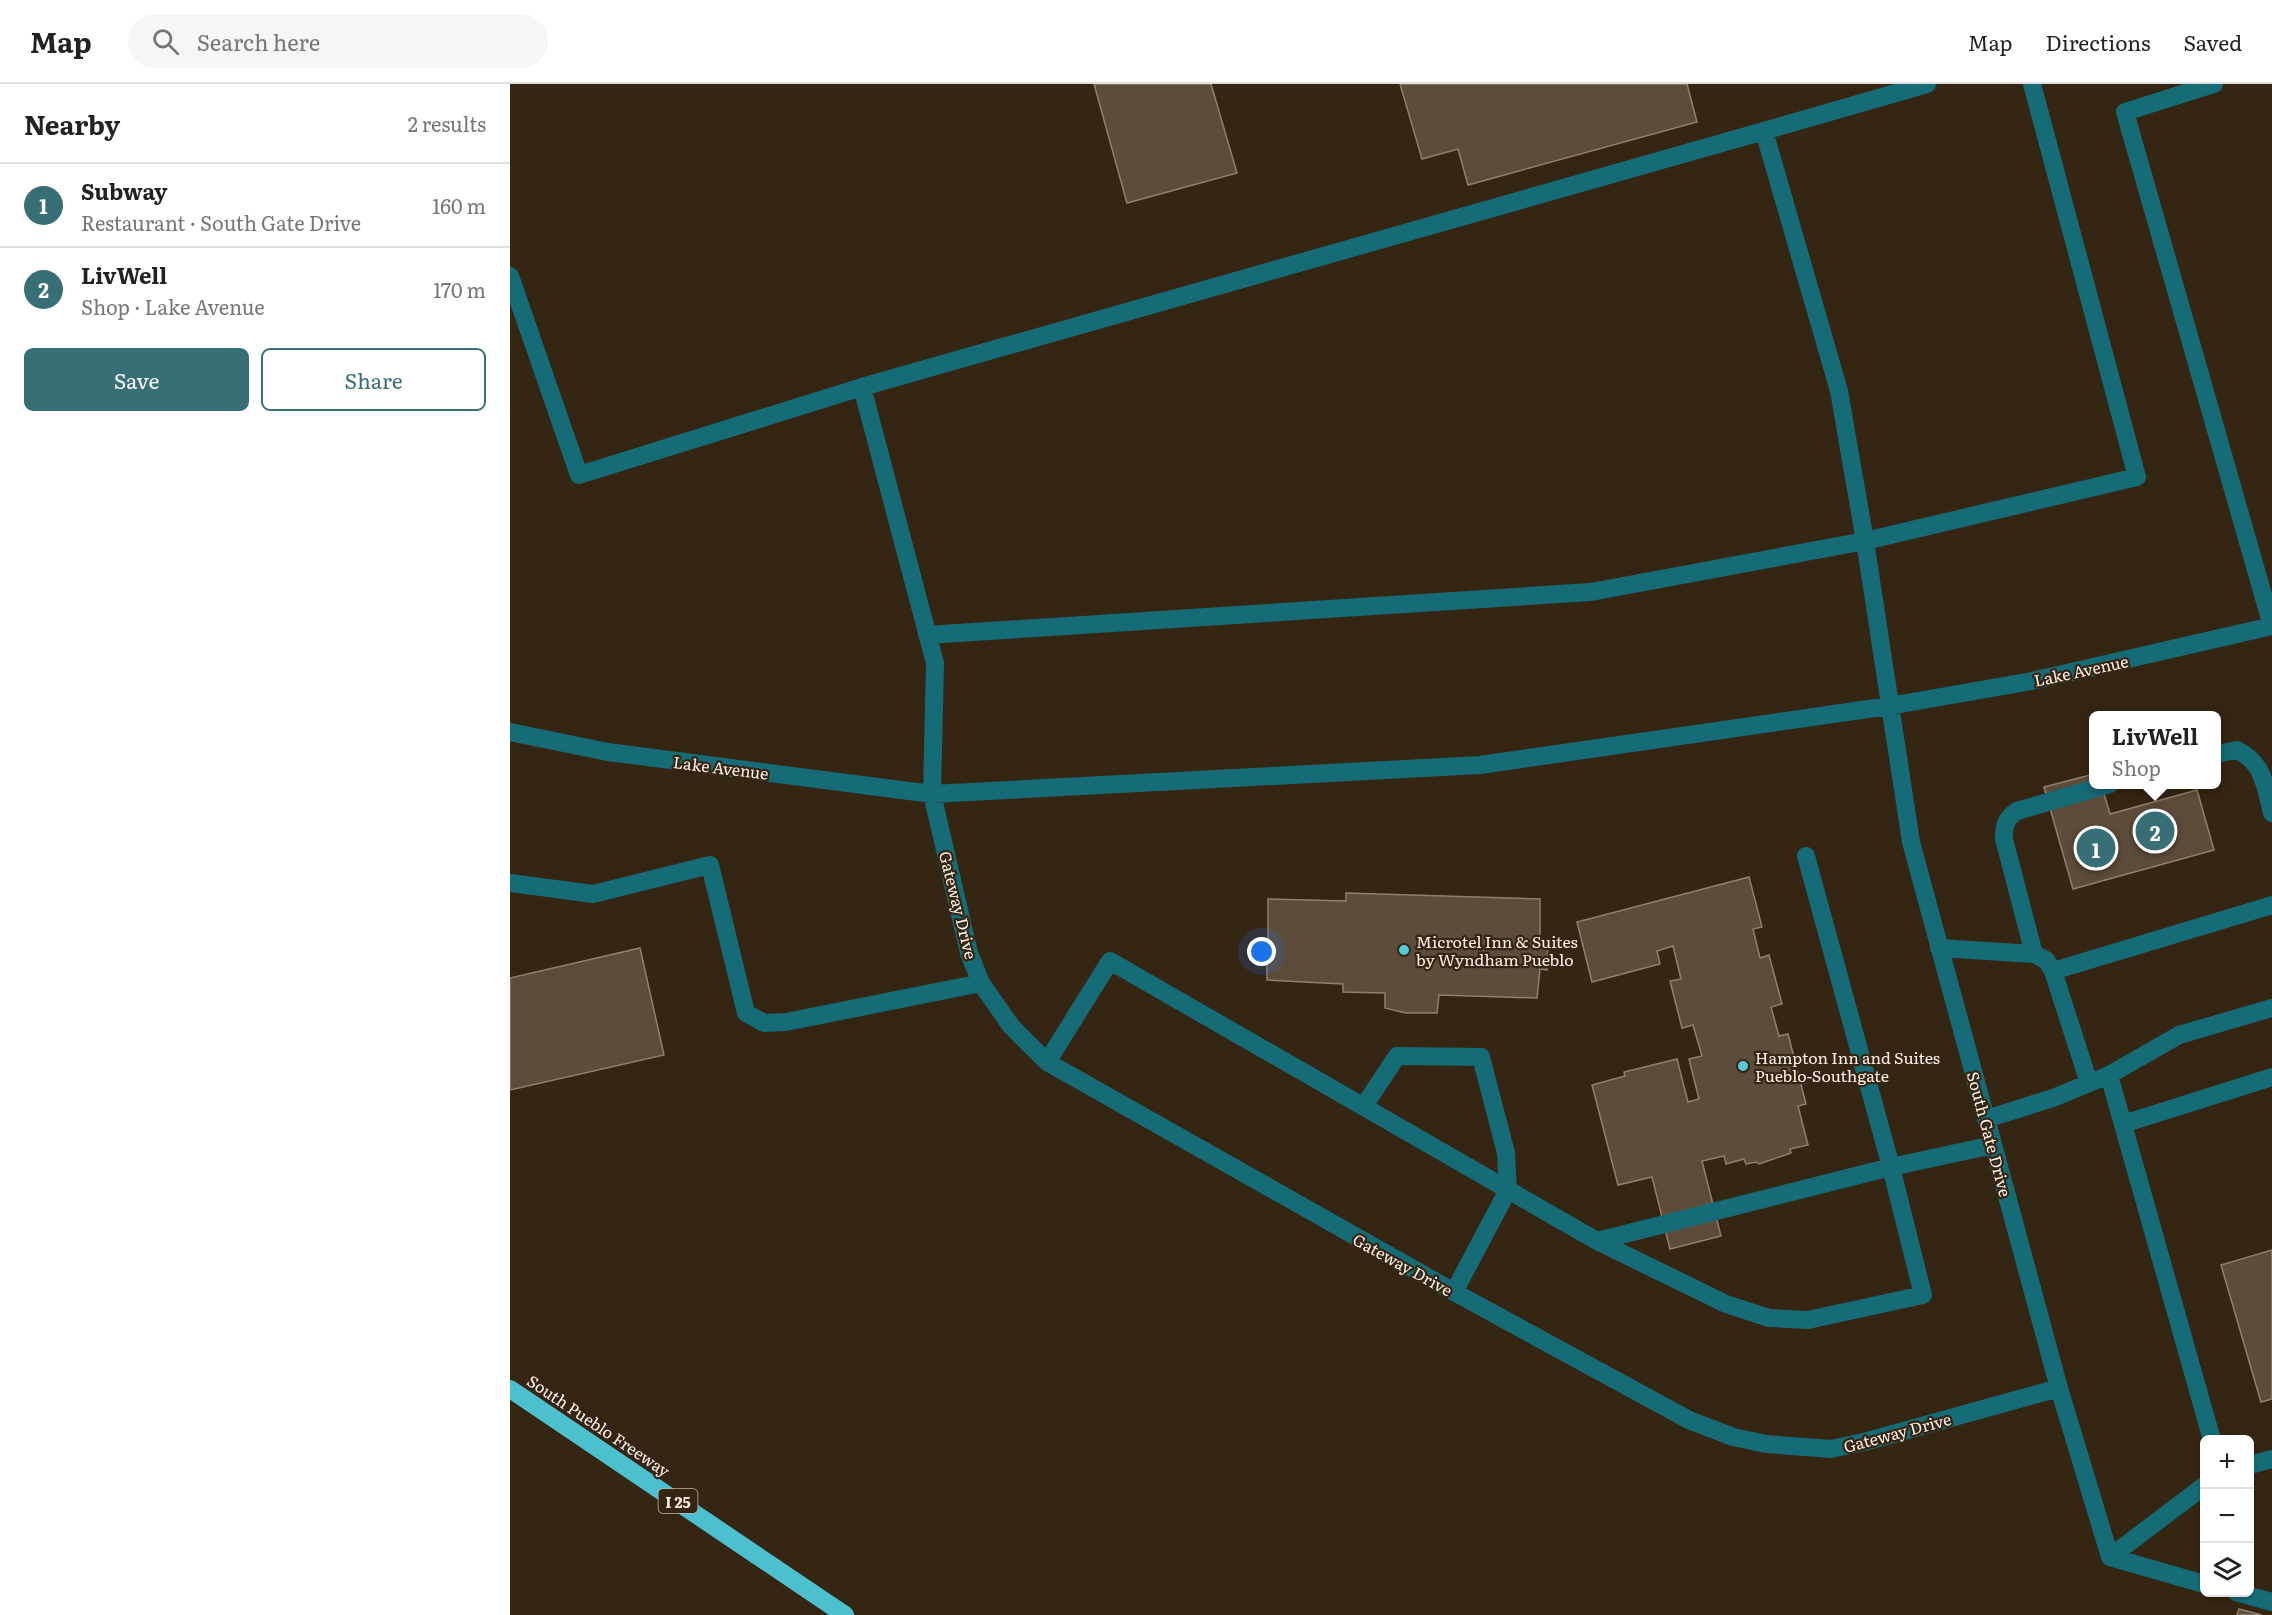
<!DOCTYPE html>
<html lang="en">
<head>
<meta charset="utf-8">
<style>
  body { margin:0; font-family:Literata,serif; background:#f6f6f6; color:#222 }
  .controls { position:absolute; right:18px; bottom:18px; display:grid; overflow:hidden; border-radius:9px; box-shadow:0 2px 4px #0004 }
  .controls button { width:54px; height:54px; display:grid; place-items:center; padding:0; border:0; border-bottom:2px solid #e0e0e0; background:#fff; color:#222; font:30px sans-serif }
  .you { position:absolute; left:752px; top:868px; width:21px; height:21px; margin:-15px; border:4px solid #fff; border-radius:50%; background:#1a73e8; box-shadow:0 0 0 9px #1a73e833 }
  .badge { display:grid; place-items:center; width:39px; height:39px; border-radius:50%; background:#386e75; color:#fff; font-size:20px; font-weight:700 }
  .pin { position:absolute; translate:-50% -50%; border:3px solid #fff; box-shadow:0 2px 6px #0006 }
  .popup { position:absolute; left:1579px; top:627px; width:132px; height:78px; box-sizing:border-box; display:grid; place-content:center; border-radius:9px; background:#fff; filter:drop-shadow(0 2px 4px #0005); font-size:20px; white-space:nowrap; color:#767676 }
  .popup b { font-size:22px; color:#222 }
  .popup::after { content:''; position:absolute; left:50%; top:100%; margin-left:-12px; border:12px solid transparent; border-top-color:#fff }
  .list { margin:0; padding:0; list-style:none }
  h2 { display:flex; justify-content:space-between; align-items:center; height:78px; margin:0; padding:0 24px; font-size:26px }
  h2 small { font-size:20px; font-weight:400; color:#767676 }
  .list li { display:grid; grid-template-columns:39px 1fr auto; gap:18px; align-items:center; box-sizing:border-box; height:84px; padding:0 24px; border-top:2px solid #e0e0e0 }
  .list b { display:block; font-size:22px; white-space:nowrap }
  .list p { margin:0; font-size:20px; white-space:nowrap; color:#767676 }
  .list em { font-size:20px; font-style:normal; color:#767676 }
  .actions { display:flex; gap:12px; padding:18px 24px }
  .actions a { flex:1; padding:14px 0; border:2px solid #386e75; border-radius:9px; text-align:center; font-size:21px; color:#386e75 }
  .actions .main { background:#386e75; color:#fff }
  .icon { flex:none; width:33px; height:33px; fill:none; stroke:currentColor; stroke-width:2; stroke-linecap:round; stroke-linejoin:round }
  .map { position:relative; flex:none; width:1762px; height:1531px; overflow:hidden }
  header { display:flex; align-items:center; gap:36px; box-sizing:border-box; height:84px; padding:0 30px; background:#fff; border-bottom:2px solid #e0e0e0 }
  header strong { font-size:28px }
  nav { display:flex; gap:33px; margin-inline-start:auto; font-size:21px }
  .search { width:420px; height:54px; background:#f6f6f6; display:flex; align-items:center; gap:15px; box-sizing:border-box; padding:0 21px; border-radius:33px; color:#767676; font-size:22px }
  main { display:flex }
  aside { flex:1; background:#fff }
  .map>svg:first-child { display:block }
</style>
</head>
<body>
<header>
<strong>Map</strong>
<div class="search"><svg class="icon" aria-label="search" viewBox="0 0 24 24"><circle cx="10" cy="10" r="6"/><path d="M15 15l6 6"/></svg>Search here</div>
<nav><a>Map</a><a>Directions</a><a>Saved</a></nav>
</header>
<main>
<aside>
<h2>Nearby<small>2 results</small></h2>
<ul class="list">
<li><span class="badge">1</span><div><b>Subway</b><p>Restaurant · South Gate Drive</p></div><em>160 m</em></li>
<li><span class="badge">2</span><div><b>LivWell</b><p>Shop · Lake Avenue</p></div><em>170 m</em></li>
</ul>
<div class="actions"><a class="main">Save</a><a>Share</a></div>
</aside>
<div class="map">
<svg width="1762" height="1531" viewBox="0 0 1762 1531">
  <rect width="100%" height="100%" fill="#352513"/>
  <path fill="#5e4c3a" stroke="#937f6b" stroke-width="1.5" d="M584,0h117l26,89 -110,30z
    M890,0h287l10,38 -229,63 -10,-36 -36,10z
    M1584,690v10h7l9,30 87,-24 17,60 -141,39 -29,-102z
    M1239,793l13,50 -9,2 7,29 9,-3 13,49 -11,3 8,29 9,-2 18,70 -8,2 10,39 -18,4 1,4 -32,11 -3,-2 -10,2 -2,-5 -18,5 -2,-8 -22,5 19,75 -51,13 -18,-72 -34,8 -26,-100 33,-9 -1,-4 53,-13 11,43 11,-3 -10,-40 13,-3 -9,-31 -11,3 -12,-47 11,-2 -8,-33 -16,5 3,13 -68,18 -15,-60z
    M836,809l194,6v43h8l-1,28 -7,-1 -3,29 -98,-3 -2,18h-31l-21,-5v-15l-42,-1v-8l-76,-4v-19h-8l1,-15 8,2v-49l78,2z
    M130,864l24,107 -154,35v-112z
    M1762,1166v149l-11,3 -40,-137z
    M1729,1525l23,6h-25z"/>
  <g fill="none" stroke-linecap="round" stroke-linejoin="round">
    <path stroke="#156c77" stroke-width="18" d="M1417,0l-163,47 75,260 26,150 46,301 148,546 51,169
      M1704,0l-89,28 147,514
      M1254,47l-902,256 73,276 -3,131 37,159 12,30 30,43 36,36 407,230 235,128 44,17 33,7 65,5 33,-7 195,-54
      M0,192l69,199 283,-88
      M417,551l664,-43 274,-51 272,-64 -105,-393
      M0,648l98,20 324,42 548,-29 409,-59 143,-25 240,-55
      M1706,670l21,-4c27,13 28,36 35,63
      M0,799l83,11 117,-29 36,148 18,10 22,-1 195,-39
      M1429,864l95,6 12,6 7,11 219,-66
      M1524,870l-30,-115c0,-13 1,-20 13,-28l93,-27
      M1543,887l36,112
      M537,978l63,-101 487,280 294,-74 102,-22
      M1599,991l103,365
      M854,1022l33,-50 84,1 25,96 2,37 -54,102
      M1476,1035l67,-21 56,-23 70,-40 93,-27
      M1613,1040l149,-47
      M1087,1157l129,63 43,14 39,2 115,-25 -32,-128 -85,-311
      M1740,1381l22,-6
      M1600,1473l94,-71
      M1600,1473l94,27
      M1726,1508l36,10"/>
    <path stroke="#4dc0cf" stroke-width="18" d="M0,1305l335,226"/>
  </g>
  <g fill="#53cbdb" stroke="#352513" stroke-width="2">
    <circle cx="894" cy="866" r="6"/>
    <circle cx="1233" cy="982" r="6"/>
  </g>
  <g text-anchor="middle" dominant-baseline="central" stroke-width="4.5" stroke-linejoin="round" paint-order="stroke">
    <rect fill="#352513" stroke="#c2b4a7" stroke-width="1.5" x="148.5" y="1405" width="39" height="24" rx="4.5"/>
    <g font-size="15" font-weight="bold" fill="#fef2e7">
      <text x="168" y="1417">I 25</text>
    </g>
    <g font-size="16" fill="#fef2e7" stroke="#352513">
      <text transform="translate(1571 586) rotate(-12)">Lake Avenue</text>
      <text transform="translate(211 683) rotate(7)">Lake Avenue</text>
      <text transform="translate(449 821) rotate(76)">Gateway Drive</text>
      <text transform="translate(1480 1050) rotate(75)">South Gate Drive</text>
      <text transform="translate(893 1180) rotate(29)">Gateway Drive</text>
      <text transform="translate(89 1341) rotate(34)">South Pueblo Freeway</text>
      <text transform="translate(1387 1348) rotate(-15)">Gateway Drive</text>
    </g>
    <g font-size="16" fill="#fef2e7" stroke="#352513" text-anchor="start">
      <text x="906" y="857">Microtel Inn &amp; Suites<tspan x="906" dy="18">by Wyndham Pueblo</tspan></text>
      <text x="1245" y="973">Hampton Inn and Suites<tspan x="1245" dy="18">Pueblo-Southgate</tspan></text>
    </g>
  </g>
</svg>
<div class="controls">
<button>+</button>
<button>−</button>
<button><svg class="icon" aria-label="layers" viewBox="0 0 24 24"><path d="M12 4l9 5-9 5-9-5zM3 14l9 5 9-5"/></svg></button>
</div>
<div class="you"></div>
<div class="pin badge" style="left:1586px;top:764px">1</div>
<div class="pin badge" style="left:1645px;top:747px">2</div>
<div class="popup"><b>LivWell</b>Shop</div>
</div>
</main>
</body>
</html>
